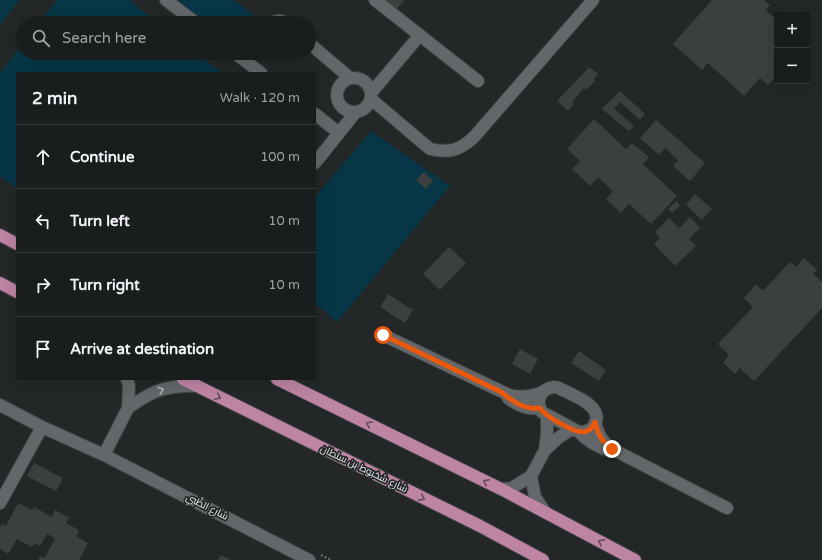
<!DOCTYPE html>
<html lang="en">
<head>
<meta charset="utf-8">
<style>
  body { margin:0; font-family:"Varela Round",Cairo,sans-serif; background:#232627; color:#f1f3f6 }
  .controls { position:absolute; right:12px; top:12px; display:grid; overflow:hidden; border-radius:0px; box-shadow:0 4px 16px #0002 }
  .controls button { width:36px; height:36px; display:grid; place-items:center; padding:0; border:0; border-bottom:1px solid #383b3c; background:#1a1d1e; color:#f1f3f6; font:20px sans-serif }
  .stop { position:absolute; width:12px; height:12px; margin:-9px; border:3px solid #ea580c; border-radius:50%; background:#fff }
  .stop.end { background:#ea580c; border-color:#fff; box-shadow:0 1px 4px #0008 }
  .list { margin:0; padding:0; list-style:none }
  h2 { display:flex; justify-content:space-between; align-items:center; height:52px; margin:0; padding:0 16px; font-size:17px }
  h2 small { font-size:13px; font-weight:400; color:#9fa2a4 }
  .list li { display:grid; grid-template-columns:26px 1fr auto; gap:12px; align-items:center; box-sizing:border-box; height:64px; padding:0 16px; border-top:1px solid #383b3c }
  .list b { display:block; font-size:15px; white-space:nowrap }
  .list em { font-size:13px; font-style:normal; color:#9fa2a4 }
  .icon { flex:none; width:22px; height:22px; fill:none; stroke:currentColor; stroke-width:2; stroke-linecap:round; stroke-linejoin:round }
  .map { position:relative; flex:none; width:822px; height:560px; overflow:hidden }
  .search { position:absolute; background:#1a1d1e; box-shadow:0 4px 16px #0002; left:16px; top:16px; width:300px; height:44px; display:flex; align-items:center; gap:10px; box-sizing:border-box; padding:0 14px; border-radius:22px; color:#9fa2a4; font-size:15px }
  .panel { position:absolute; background:#1a1d1e; box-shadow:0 4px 16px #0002; left:16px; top:72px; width:300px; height:308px; border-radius:0px }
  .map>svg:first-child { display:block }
</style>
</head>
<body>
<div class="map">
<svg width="822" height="560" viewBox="0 0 822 560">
  <rect width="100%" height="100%" fill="#232728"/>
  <path fill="#073747" d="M0,0h19l-19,25z
    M57,0h72l29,23h-119z
    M173,0h61l23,18 -4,5h-50z
    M23,44v9h173l26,20h-205v116l-17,-13v-105l1,1z
    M371,131l79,55 -113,136 -22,-19v-106z"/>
  <path fill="#3b3f40" d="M381,0h22l1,1 -9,10z
    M712,0h52l6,5 -4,5 11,11v39l-4,4 4,4v8l-9,9 -8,-7 -16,18 -36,-33 -6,7 -29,-26z
    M589,67l9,7 -4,5 1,2 -9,9 -2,-2 -12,14 2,2 -6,7 -11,-10z
    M620,91l25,23 -5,6 -20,-18 -6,7 20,17 -5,5 -27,-22z
    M594,119l32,30 6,-6 17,14 -6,7 34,32 -26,28 -22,-20 -8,9 -15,-14 7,-8 -15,-14 -8,9 -18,-17 8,-8 -13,-12z
    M656,120l49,43 -15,18 -17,-15 5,-6 -13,-12 -6,7 -19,-17z
    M424,172l9,9 -7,8 -10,-9z
    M695,194l17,15 -10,11 -16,-15z
    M677,201l3,5 -8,7 -4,-4z
    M690,217l10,11 -11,11 7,7 -21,20 -21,-22 6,-6 -5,-6 14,-14 10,10z
    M449,247l17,16 -26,27 -17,-16z
    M804,258l13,12 -4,4 9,8v26l-68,73 -14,-13 -5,6 -12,-11 6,-8 -11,-11 35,-37 -9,-9 12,-14 7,7 27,-29 6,5z
    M388,294l25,16 -8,13 -25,-16z
    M520,349l18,10 -8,15 -18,-10z
    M579,351l27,19 -7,11 -28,-18z
    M34,463l29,15 -7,13 -29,-15z
    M18,503l14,7 2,-3 18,10 3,-7 14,8 -3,5 13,7 -3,6 12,7 -9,17h-41l2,-4 5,2 10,-20 -8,-4 -7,12 -6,-3 -2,4 -15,-8 -9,15 -8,-5v-22l2,-3 4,2z
    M221,555l10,5h-13z"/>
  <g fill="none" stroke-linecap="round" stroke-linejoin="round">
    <g stroke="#3e4142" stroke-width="14">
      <path id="minor" d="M166,0l30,23
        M375,0l103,81
        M272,23c5,-3 9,-3 14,0
        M309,43l41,35
        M235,53l26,20
        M337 95a17 17 0 1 1 34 0a17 17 0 1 1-34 0Z
        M371,93l49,-58
        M371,99l59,50c19,4 29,2 44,-12l119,-137
        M315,114l24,19
        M315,163l40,-50
        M383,335l126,60c12,3 22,2 34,-3
        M554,387l5,1c12,7 45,17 36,36 -3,6 -10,8 -16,8l-37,-20c-7,-11 -2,-23 12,-25z
        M508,398c9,7 20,12 32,10
        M0,405l42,22 62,28 205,105
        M128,408c25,-18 39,-23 69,-22
        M595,422c3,12 7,20 17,27l115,59
        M579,432c8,9 19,15 31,19
        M545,450l2,-17v-17
        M104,455l24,-47 1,-22 -2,-7
        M531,476l4,21 10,15
        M501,489l11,-1 19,-12 14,-26 13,-12 14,-9
        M0,503l42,-76"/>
    </g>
    <g stroke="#3e4142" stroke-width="14">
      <path id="major" d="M0,235l17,9
        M0,283l17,9
        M183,379l297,147 63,34
        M277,379l224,110 134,71"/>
    </g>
    <path stroke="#676a6b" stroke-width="2.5" stroke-dasharray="2 2" stroke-linecap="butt" d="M321,555l10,5"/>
    <use href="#minor" stroke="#636769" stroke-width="12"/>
    <use href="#major" stroke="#be84a4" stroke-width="12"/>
  </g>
  <defs><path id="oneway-chevron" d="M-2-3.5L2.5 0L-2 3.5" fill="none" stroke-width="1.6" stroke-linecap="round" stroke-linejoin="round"/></defs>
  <use stroke="#aeb1b2" href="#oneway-chevron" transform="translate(161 390) rotate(-18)"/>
  <g stroke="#614c5a">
    <use href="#oneway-chevron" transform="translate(218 397) rotate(26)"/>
    <use href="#oneway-chevron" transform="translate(369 424) rotate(-154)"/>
    <use href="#oneway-chevron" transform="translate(486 482) rotate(-154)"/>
    <use href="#oneway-chevron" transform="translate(422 498) rotate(26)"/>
    <use href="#oneway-chevron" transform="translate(601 542) rotate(-152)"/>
  </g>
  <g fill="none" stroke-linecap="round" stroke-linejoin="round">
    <path stroke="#ea580c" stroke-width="5" d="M383,335l118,57c11,9 23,18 39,16 5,8 34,25 44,24 5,-1 9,-5 11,-10 3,12 7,20 17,27"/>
  </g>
  <g text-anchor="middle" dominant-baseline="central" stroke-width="3.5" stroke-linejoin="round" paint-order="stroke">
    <g font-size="10" fill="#ebedee" stroke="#232728">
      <text transform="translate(364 469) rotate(26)">شارع شخبوط بن سلطان</text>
      <text transform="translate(207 507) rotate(27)">شارع الظَّبِي</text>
    </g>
  </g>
</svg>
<div class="controls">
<button>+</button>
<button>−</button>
</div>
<div class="stop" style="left:383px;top:335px"></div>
<div class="stop end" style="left:612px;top:449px"></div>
<div class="search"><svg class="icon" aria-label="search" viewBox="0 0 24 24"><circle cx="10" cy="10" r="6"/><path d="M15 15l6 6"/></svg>Search here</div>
<section class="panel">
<h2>2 min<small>Walk · 120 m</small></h2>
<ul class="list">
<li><svg class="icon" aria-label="ahead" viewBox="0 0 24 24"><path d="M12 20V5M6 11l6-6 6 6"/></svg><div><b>Continue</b></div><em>100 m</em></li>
<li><svg class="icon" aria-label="left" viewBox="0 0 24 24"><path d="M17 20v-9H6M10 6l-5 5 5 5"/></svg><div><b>Turn left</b></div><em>10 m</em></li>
<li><svg class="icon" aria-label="right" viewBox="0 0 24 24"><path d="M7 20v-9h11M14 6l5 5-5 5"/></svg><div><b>Turn right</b></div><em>10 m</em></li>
<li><svg class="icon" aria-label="arrive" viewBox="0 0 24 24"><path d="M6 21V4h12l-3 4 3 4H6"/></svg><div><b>Arrive at destination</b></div></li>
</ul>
</section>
</div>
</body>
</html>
